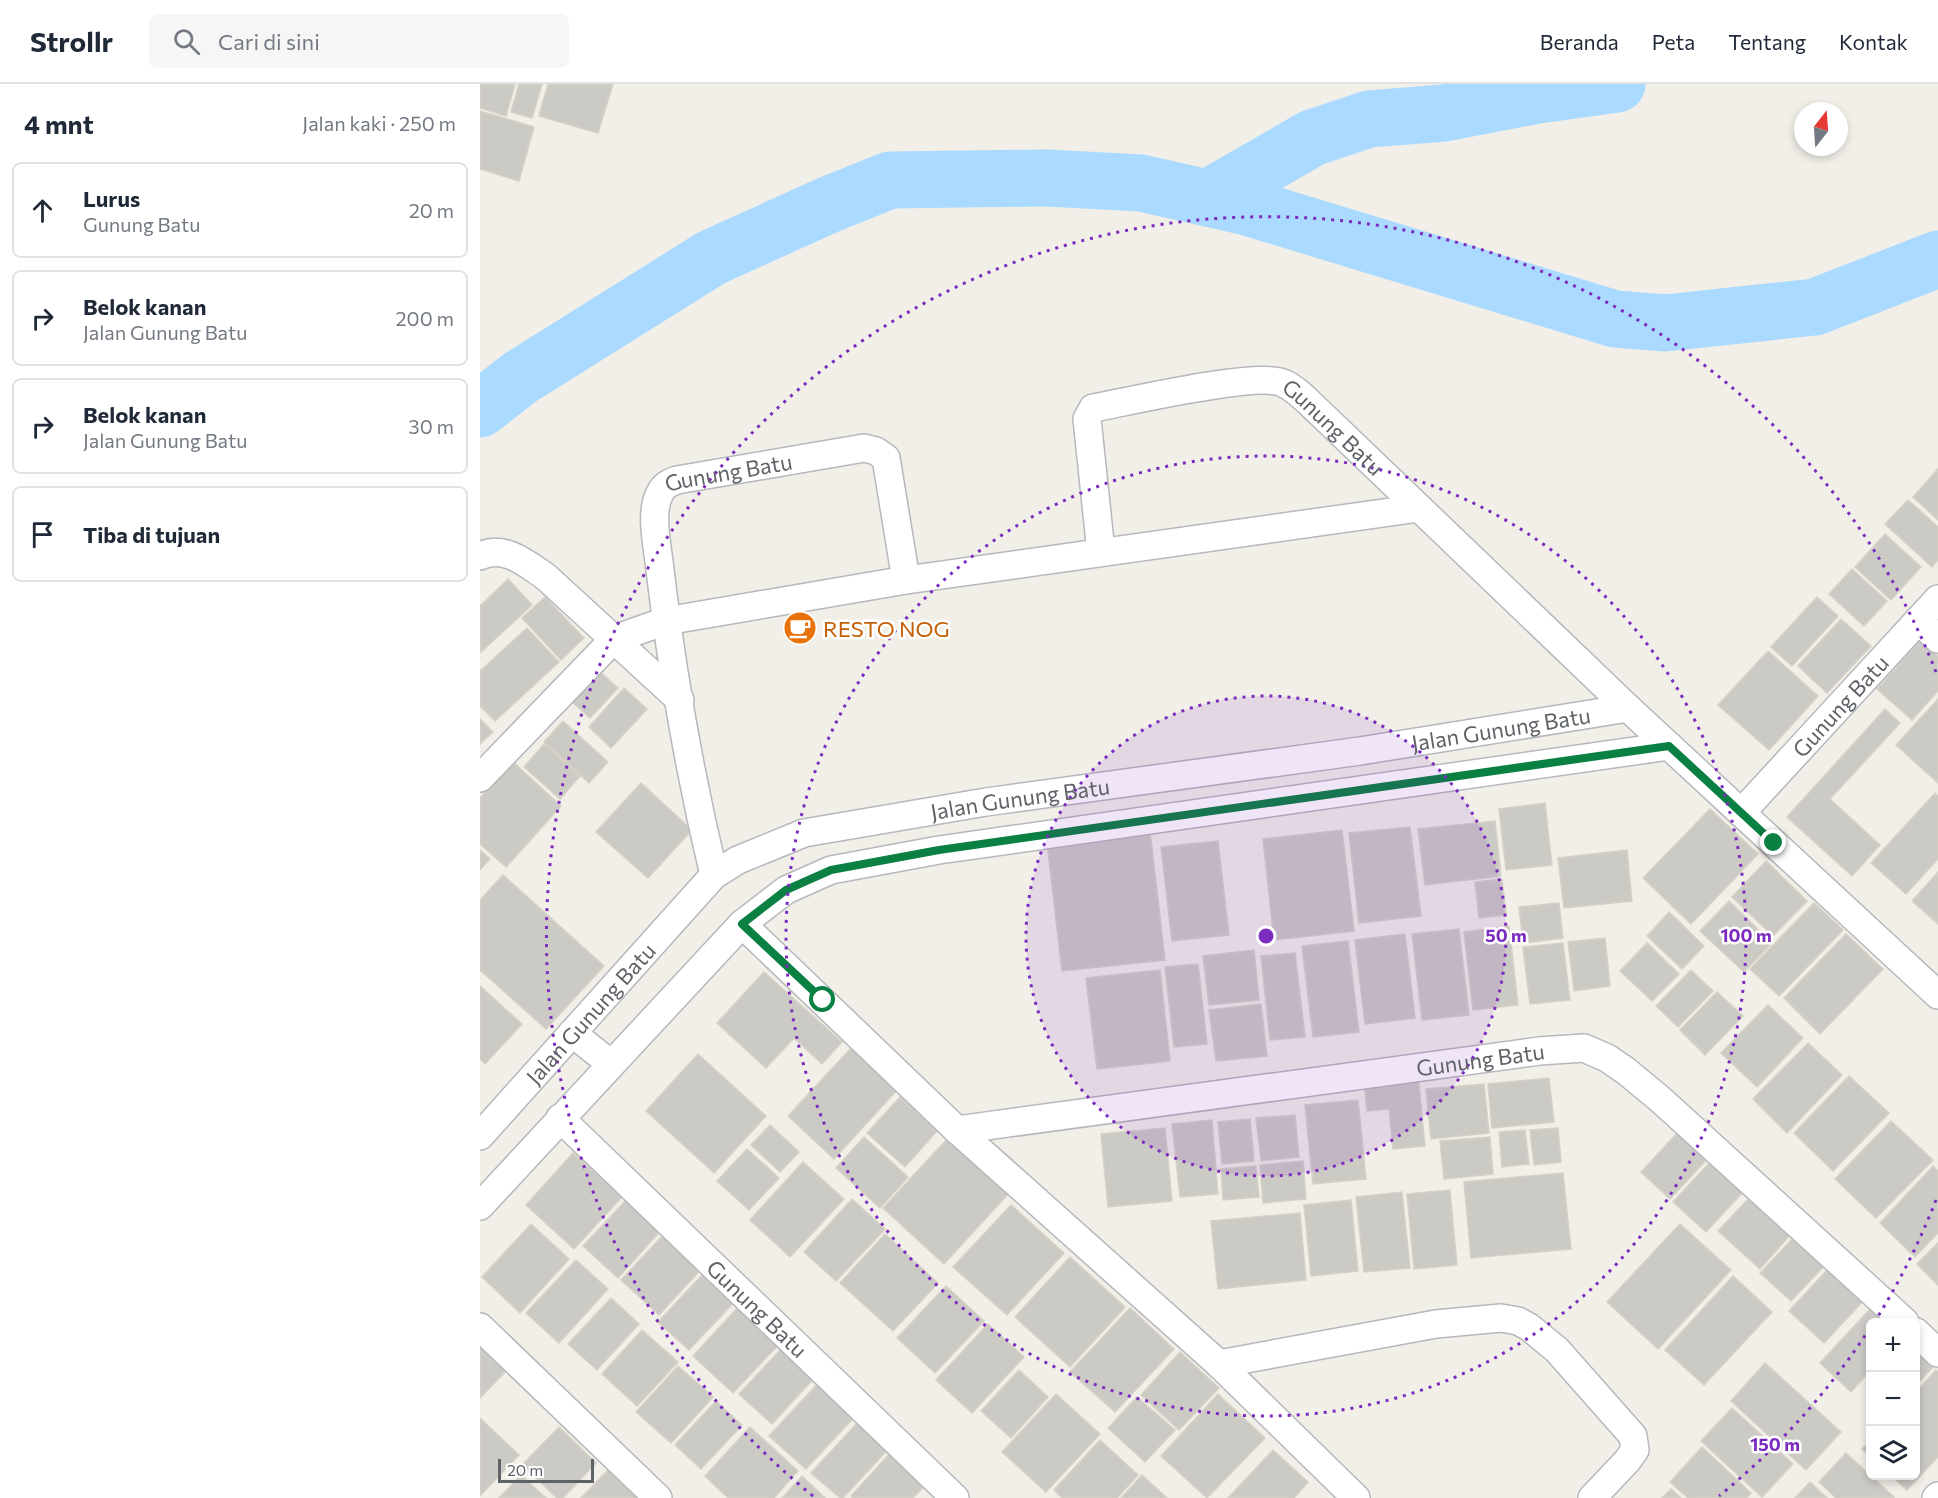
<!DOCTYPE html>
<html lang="id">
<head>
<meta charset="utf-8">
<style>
  body { margin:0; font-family:Commissioner,sans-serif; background:#f6f6f7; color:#1f2937 }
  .controls { position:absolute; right:18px; bottom:18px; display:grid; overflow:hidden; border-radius:9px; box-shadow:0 3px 9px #0003 }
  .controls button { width:54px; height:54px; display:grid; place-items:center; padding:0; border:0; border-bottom:2px solid #e0e1e3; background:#fff; color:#1f2937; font:30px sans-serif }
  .compass { position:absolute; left:1314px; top:18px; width:54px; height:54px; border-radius:50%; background:#fff; box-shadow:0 3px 9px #0003; rotate:17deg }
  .scale { position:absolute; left:18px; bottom:15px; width:96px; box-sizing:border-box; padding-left:6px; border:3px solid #5f6368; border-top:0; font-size:16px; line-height:21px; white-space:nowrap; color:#5f6368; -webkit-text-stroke:4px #fff; paint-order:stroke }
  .stop { position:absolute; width:18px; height:18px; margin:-14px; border:4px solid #0b8043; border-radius:50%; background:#fff }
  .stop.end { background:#0b8043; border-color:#fff; box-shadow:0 2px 6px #0008 }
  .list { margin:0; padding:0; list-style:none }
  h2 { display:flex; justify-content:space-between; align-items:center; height:78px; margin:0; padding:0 24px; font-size:26px }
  h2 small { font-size:20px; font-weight:400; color:#747a83 }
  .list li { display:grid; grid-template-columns:39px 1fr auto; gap:18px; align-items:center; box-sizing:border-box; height:96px; margin:0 12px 12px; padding:0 12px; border:2px solid #e0e1e3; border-radius:9px }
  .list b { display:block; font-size:22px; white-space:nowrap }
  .list p { margin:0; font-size:20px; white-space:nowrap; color:#747a83 }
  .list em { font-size:20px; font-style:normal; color:#747a83 }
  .icon { flex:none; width:33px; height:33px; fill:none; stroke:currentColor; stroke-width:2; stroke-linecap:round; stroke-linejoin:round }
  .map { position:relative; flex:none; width:1458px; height:1414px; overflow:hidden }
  header { display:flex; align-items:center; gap:36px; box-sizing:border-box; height:84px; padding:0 30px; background:#fff; border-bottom:2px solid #e0e1e3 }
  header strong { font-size:28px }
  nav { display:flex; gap:33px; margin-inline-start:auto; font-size:21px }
  .search { width:420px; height:54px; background:#f6f6f7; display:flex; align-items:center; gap:15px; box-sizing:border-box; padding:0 21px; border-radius:9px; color:#747a83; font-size:22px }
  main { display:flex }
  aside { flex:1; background:#fff }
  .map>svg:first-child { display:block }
</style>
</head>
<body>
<header>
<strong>Strollr</strong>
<div class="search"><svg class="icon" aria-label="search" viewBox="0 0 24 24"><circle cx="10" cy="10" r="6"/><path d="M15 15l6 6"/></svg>Cari di sini</div>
<nav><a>Beranda</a><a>Peta</a><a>Tentang</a><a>Kontak</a></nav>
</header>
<main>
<aside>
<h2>4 mnt<small>Jalan kaki · 250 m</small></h2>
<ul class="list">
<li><svg class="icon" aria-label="ahead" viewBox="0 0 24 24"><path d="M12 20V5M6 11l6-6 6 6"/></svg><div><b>Lurus</b><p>Gunung Batu</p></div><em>20 m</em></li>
<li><svg class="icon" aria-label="right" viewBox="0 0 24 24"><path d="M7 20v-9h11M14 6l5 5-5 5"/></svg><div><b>Belok kanan</b><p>Jalan Gunung Batu</p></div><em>200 m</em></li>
<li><svg class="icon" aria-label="right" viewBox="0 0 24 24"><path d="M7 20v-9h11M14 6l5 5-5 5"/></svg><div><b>Belok kanan</b><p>Jalan Gunung Batu</p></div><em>30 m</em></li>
<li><svg class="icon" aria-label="arrive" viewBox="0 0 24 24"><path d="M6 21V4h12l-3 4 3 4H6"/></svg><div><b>Tiba di tujuan</b></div></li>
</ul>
</aside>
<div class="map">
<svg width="1458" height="1414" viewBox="0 0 1458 1414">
  <rect width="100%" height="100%" fill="#f1efe8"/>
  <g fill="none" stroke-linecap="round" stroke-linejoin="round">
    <path stroke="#aadaff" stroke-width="57" d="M728,114l104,-60 57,-19 75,-6 94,-18 79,-11
      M0,325l41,-32 190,-119 117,-53 62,-25 157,-2 94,5 106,24 368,112 50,4 150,-16 123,-48"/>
  </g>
  <path fill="#cccac5" stroke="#d6d1c6" stroke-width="1.5" d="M0,0h35l-9,32 -26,-8z
    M39,0h23l-10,34 -21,-6z
    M68,0h65l-15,49 -59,-17z
    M0,27l54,16 -15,54 -39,-12z
    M1458,385v51l-25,-23z
    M1428,416l30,27v33l-6,7 -47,-43z
    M1405,450l36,33 -30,33 -36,-33z
    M1372,485l35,32 -23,25 -35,-32z
    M28,495l24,26 -51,47 -1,-46z
    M65,513l39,41 -23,22 -39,-42z
    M1337,513l21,19 -46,50 -21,-19z
    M1361,535l30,27 -44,47 -29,-27z
    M47,544l32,34 -64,59 -15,-15v-35z
    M1441,556l17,16v35l-26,29 -35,-31z
    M1288,567l50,45 -49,54 -51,-45z
    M119,587l19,17 -28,30 -19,-17z
    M144,604l23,21 -36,39 -22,-21z
    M1458,615v84l-42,-38z
    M1405,625l15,14 -70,76 50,46 -28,31 -65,-59z
    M0,635l13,13 -13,12z
    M83,637l45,41 -19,21 -45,-41z
    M64,660l36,32 -20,23 -36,-32z
    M33,678l48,44 -55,61 -26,-23v-46z
    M161,699l51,47 -44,48 -52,-46z
    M1455,709l3,3v63l-32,35 -35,-31z
    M1065,719l7,62 -46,5 -7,-61z
    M1230,725l48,45 -67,70 -48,-46z
    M1015,737l6,55 -76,9 -7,-56z
    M930,743l11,89 -62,7 -10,-90z
    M862,746l12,101 -80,9 -11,-101z
    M670,747l15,129 -103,11 -15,-128z
    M738,757l11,94 -57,6 -11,-94z
    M0,766l10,9 -10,11z
    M1147,766l5,51 -68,7 -6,-50z
    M1286,777l41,40 -34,35 -41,-39z
    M1458,788v52l-26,-23z
    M23,791l101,91 -58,63 -66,-59v-70z
    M1022,795l4,36 -27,3 -4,-36z
    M1249,817l43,42 -28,29 -44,-41z
    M1079,819l4,35 -40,5 -4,-36z
    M1334,819l29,27 -64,66 -29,-27z
    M1189,828l35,34 -22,23 -35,-33z
    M1029,842l9,79 -45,5 -9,-78z
    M979,845l10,86 -47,5 -10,-86z
    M925,850l10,84 -50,6 -10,-84z
    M1366,850l37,35 -63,65 -36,-36z
    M1125,854l5,48 -36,5 -6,-49z
    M868,857l11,91 -46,5 -11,-91z
    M1083,859l7,57 -40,4 -7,-57z
    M1167,859l32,31 -27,27 -32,-30z
    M774,866l5,50 -50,5 -6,-49z
    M815,869l10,84 -35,3 -9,-84z
    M718,880l9,80 -33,3 -9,-80z
    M680,886l10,91 -73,8 -11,-91z
    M1211,886l22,21 -35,36 -22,-21z
    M284,888l78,70 -20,22 -28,-26 -28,30 -49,-45z
    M0,902l42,38 -37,40 -5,-5z
    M1237,908l26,24 -38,39 -25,-25z
    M781,920l6,52 -51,5 -7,-51z
    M1288,921l35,33 -46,49 -36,-34z
    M1328,959l34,32 -55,58 -34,-34z
    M371,964l46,42 -63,69 -46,-43z
    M218,970l68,62 -52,57 -68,-62z
    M938,991l7,71 -32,3 -4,-40 -22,2 -3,-31z
    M1369,992l40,37 -56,58 -39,-38z
    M1069,994l5,44 -62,6 -4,-44z
    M1004,1000l5,49 -58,6 -5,-50z
    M420,1013l37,34 -32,36 -38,-34z
    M878,1016l8,79 -53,5 -8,-79z
    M815,1031l4,42 -38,4 -5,-43z
    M770,1035l4,42 -32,3 -4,-42z
    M732,1036l6,74 -38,3 -8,-73z
    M1411,1037l42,39 -57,58 -41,-39z
    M290,1041l29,27 -19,20 -29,-27z
    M685,1044l7,73 -64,6 -7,-73z
    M1078,1044l3,34 -27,3 -4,-35z
    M1201,1045l29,27 -40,43 -29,-27z
    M1045,1046l4,34 -27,3 -3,-35z
    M384,1053l44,40 -28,31 -44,-40z
    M1010,1053l3,37 -49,5 -4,-38z
    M468,1054l61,55 -65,71 -61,-56z
    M267,1065l32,29 -30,32 -32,-29z
    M93,1069l49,44 -48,52 -48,-44z
    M1232,1076l33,30 -39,42 -33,-30z
    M823,1077l3,38 -43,4 -3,-38z
    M323,1078l41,37 -54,58 -40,-37z
    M776,1082l3,31 -36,3 -2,-31z
    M1453,1082l5,5v62l-23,24 -35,-34z
    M1083,1089l8,76 -100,9 -7,-76z
    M970,1106l7,75 -43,4 -7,-75z
    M922,1108l8,76 -46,4 -8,-75z
    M150,1112l34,31 -46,51 -35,-32z
    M1270,1113l41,37 -31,35 -42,-38z
    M372,1115l33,30 -49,52 -32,-29z
    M871,1116l7,71 -47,5 -7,-71z
    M531,1121l53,48 -57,62 -54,-48z
    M820,1129l6,67 -88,9 -7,-68z
    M51,1140l38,35 -49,54 -38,-36z
    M1200,1140l51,46 -73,79 -51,-47z
    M188,1146l37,35 -46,50 -38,-35z
    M405,1150l53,49 -45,48 -53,-48z
    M1315,1152l31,28 -35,37 -31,-28z
    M1458,1159v42l-21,-21z
    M590,1173l55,50 -55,60 -55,-50z
    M96,1176l32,29 -49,54 -33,-30z
    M1350,1183l35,32 -41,44 -35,-32z
    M226,1187l31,28 -48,51 -31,-28z
    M1253,1192l39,36 -68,73 -39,-35z
    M466,1202l38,35 -49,52 -38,-35z
    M131,1214l28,26 -42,46 -29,-26z
    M261,1220l41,37 -49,52 -40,-37z
    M650,1224l44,41 -59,63 -45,-40z
    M1391,1224l16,14h-17v49l-19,21 -31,-29z
    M508,1240l36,33 -52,56 -36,-33z
    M162,1246l36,32 -41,44 -35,-32z
    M0,1261l27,25 -27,28z
    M304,1262l33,29 -45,49 -33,-30z
    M1436,1263l19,18 -19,20z
    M700,1268l39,36 -40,42 -38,-35z
    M1285,1279l76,69 -35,38 -75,-69z
    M198,1282l35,31 -42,46 -35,-31z
    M539,1286l29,27 -37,41 -30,-27z
    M1456,1286l2,2v85l-31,33 -16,-14h25v-84z
    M343,1294l37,33 -54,58 -37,-33z
    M576,1310l44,40 -54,58 -44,-40z
    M738,1310l47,44 -58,60 -46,-42z
    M657,1313l38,33 -30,32 -37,-34z
    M236,1317l26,24 -41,44 -26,-24z
    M1252,1324l61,56 -31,33 -61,-56z
    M0,1334l39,37 -39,41z
    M381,1335l30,27 -48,52h-3l-29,-25z
    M79,1343l37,36 -33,35h-6l-35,-33z
    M270,1343l48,44 -24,27h-46l-23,-22z
    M620,1356l38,35 -21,23h-55l-8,-8z
    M1390,1357v16l-8,-8z
    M1222,1363l49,46 -4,5h-59l-18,-16z
    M415,1364l35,32 -17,18h-60l-2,-2z
    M793,1366l35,32 -14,16h-66z
    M1366,1369l48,44 -1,1h-57l-17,-16z
    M128,1386l29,28h-56z
    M41,1391l25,23h-47z
    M662,1391l25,23h-46z
    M322,1392l23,22h-43z
    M1330,1398l17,16h-32z
    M1191,1405l10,9h-19z"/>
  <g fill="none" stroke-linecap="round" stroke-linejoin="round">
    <g stroke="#b5b8bc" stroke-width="30">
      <g id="street">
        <path id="s1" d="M621,468l-14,-133 6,-11c34,-6 164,-37 190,-25 14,6 25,19 36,29l309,296 310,287"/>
        <path d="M0,472c24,-12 47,8 66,21l134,123"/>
        <path d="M1438,536l20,19"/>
        <path d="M0,694l134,-139 52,-18 240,-41 513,-72"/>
        <path id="s2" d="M1261,729l197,-214"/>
        <path id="s3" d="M234,791c-24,-100 -42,-203 -54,-305 -2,-21 -11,-58 0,-77 4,-8 9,-10 17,-13l187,-32 12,3 10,7 20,122"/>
        <path d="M262,840l215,206 262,234 137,134"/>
        <path d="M92,949l39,31"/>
        <path id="s4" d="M80,1034l395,380"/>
        <path id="s5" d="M477,1046l582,-79 45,-3 23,10 19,13 35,29 244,222"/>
        <path id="s6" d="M0,1052l234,-261 24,-15 66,-27 182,-31 374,-51 268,-43"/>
        <path d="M0,1122l262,-282 44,-34 45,-20 108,-20 730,-104"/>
        <path d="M0,1243l178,171"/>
        <path d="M1436,1248l22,21"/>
        <path d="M739,1280l217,-40 65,-6 17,3 11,6 28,23 76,86 2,14 -8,11 -35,37"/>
        <path d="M1456,1414l2,-2"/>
      </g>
    </g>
    <use href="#street" stroke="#fff" stroke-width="27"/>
  </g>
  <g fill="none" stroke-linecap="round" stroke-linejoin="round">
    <path stroke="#0b8043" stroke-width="8" d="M343,916l-81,-76 44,-34 45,-20 108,-20 730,-104 105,97"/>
  </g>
  <circle cx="786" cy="852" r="240" fill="#7b2cbf" fill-opacity=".12"/>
  <g fill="none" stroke="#7b2cbf" stroke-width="3" stroke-dasharray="3 6">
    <circle cx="786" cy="852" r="240"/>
    <circle cx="786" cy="852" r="480"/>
    <path d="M1456 1116A720 720 0 0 1 1397 1234M1390 1244A720 720 0 0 1 1239 1412M333 1412A720 720 0 1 1 1456 588"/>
  </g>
  <defs>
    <g id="cafe-disc" transform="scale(1.725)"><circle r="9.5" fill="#e8710a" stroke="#fff"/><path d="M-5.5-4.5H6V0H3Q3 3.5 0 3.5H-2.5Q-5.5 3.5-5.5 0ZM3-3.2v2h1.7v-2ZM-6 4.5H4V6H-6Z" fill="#fff"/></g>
  </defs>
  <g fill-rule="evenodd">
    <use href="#cafe-disc" x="320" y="544"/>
  </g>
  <g text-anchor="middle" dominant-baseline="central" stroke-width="5" stroke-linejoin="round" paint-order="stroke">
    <g font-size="22" fill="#5f6368" stroke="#fff">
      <text stroke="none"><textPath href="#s1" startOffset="406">Gunung Batu</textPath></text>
      <text stroke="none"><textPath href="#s3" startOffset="462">Gunung Batu</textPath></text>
      <text stroke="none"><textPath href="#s2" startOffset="146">Gunung Batu</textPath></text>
      <text stroke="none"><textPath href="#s6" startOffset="1155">Jalan Gunung Batu</textPath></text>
      <text stroke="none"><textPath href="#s6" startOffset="669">Jalan Gunung Batu</textPath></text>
      <text stroke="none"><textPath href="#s6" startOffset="165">Jalan Gunung Batu</textPath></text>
      <text stroke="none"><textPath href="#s5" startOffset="528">Gunung Batu</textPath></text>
      <text stroke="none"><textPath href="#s4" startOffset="274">Gunung Batu</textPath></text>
    </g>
    <g font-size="22" fill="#c56008" stroke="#fff" text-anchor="start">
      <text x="343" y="544">RESTO NOG</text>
    </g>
  </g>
  <circle cx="786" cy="852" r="9" fill="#7b2cbf" stroke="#fff" stroke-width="3"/>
  <g font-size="18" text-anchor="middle" font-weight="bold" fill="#7b2cbf" stroke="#fff" stroke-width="5" stroke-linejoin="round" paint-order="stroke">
    <text x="1026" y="858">50 m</text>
    <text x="1266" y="858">100 m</text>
    <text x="1295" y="1367">150 m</text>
  </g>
</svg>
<div class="controls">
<button>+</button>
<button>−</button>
<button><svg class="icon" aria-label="layers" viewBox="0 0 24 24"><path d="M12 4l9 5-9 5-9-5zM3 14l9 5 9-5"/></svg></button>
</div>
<svg class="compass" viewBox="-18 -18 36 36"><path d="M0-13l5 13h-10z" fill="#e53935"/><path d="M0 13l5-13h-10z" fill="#747a83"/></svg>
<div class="scale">20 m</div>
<div class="stop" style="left:343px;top:916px"></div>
<div class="stop end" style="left:1294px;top:759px"></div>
</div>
</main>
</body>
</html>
